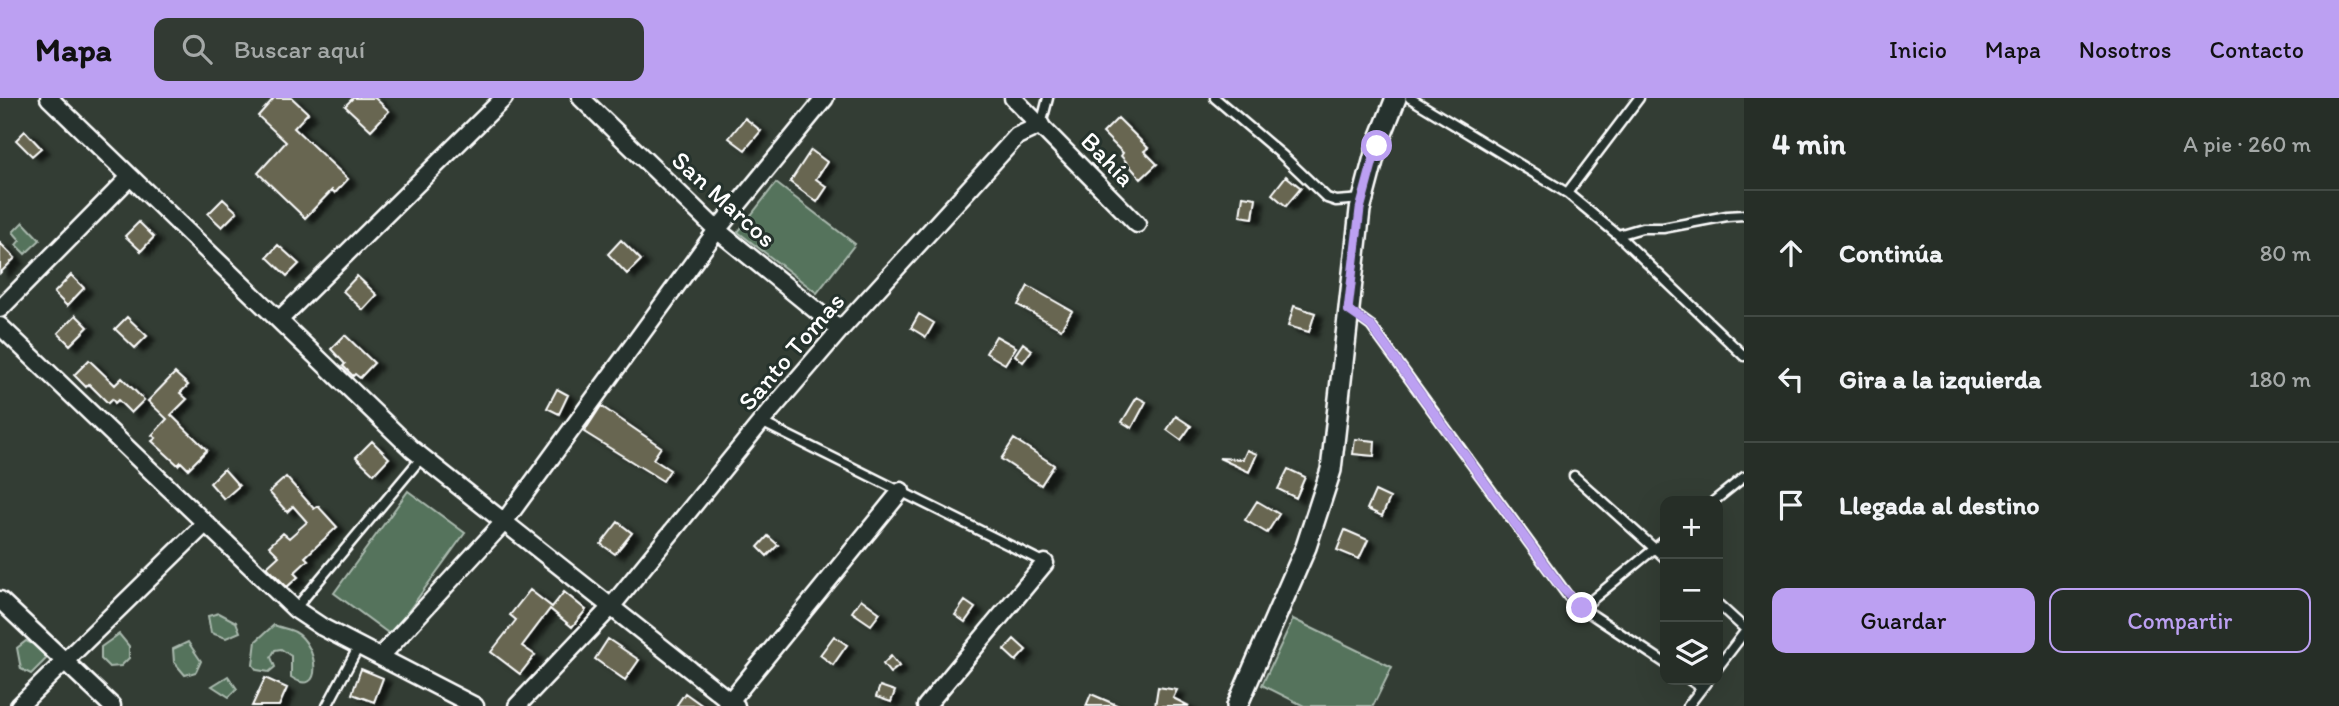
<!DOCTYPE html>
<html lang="es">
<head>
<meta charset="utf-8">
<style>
  body { margin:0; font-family:Itim,sans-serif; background:#323a33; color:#f1f3f6 }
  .controls { position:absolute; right:21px; bottom:21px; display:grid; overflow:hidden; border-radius:14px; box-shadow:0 7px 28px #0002 }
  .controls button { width:63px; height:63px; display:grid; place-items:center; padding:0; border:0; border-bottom:2px solid #424a44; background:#262e27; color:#f1f3f6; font:35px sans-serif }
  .stop { position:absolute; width:21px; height:21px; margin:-16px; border:5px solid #bca0f2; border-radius:50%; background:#fff }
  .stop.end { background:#bca0f2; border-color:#fff; box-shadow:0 2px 7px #0008 }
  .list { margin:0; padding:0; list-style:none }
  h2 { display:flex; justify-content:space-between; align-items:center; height:91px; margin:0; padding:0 28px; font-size:30px }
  h2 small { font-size:23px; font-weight:400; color:#a4a8a7 }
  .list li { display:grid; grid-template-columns:46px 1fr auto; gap:21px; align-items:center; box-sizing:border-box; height:126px; padding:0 28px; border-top:2px solid #424a44 }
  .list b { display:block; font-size:26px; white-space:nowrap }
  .list em { font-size:23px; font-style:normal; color:#a4a8a7 }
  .actions { display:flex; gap:14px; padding:21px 28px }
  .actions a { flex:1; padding:16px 0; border:2px solid #bca0f2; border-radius:14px; text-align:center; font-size:24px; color:#bca0f2 }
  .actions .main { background:#bca0f2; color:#111 }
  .icon { flex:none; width:38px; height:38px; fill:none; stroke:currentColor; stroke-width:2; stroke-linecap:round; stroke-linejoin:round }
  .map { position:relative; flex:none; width:1744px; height:608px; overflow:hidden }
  header { display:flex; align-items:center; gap:42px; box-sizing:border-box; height:98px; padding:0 35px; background:#bca0f2; color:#111 }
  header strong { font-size:33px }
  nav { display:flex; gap:38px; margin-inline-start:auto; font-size:24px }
  .search { width:490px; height:63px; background:#323a33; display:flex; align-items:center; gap:18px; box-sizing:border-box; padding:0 24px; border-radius:14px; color:#a4a8a7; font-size:26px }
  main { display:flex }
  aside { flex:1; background:#262e27 }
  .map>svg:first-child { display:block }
</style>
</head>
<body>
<header>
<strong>Mapa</strong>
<div class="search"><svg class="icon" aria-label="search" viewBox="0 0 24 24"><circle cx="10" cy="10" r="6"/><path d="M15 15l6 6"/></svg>Buscar aquí</div>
<nav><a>Inicio</a><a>Mapa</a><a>Nosotros</a><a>Contacto</a></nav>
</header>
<main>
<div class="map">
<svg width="1744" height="608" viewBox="0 0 1744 608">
  <defs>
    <filter id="shadow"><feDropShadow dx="8" dy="4.5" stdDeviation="2" flood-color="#0009"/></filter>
  </defs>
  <rect width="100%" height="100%" fill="#333d34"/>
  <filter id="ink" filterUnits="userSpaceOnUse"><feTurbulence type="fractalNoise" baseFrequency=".0143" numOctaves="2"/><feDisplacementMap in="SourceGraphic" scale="14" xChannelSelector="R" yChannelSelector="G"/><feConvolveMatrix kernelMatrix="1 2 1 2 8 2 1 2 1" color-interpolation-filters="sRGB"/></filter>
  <g filter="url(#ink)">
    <path fill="#54735c" stroke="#aab9ae" stroke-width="2" d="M776,85l79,61 -38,49 -79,-61z
      M23,124l17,18 -15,14 -9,-9 4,-5 -7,-8z
      M408,393l57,42 -74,102 -57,-42z
      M219,515l17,9 4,10 -14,6 -15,-5 -3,-17z
      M1293,521l99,48 -19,39h-69l-42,-21z
      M274,527c7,3 15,4 21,7 24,13 29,68 -4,45v-21l-10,-7 -6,1 -4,7 4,10 -6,5 -12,-2 -4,-5 3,-24z
      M119,536l10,12v12l-8,8 -12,1 -8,-8v-12z
      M26,543l16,7 5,10 -16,16 -10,-5 -4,-21z
      M188,544l13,19 -5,11 -11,3 -11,-13 -1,-13z
      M228,578l9,13 -8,8 -17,-11z"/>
    <path fill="#676651" stroke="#fff" stroke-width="2" filter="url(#shadow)" d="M274,0h18l16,15 -14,15 54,51 -13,14 -3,-3 -27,28 -47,-45 28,-31 -28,-26z
      M353,0h22l14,13 -18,19 -26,-24z
      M745,20l16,13 -16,19 -16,-12z
      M1118,20l30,30 -4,3 13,13 -16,15 -20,-23 2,-3 -20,-20z
      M25,33l16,17 -9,8 -16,-16z
      M811,52l16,12 -11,17 11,8 -10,15 -27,-20z
      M1286,78l15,12 -15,18 -14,-12z
      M1243,98l13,2 -3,20 -13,-2z
      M223,101l14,13 -15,15 -14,-13z
      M139,124l15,15 -13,14 -16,-15z
      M621,142l20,20 -14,14 -19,-20z
      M0,145l15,15 -15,15z
      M278,147l21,19 -12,12 -20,-19z
      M71,177l13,13 -17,18 -13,-13z
      M357,178l20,19 -14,15 -20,-19z
      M1028,188l44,25 -11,18 -43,-24z
      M1294,208l21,7 -6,19 -21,-6z
      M919,216l15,9 -8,14 -15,-9z
      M76,217l12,12 -18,18 -12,-12z
      M127,219l20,19 -12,12 -20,-19z
      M345,237l29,28 -14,15 -5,-4 -2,2 -10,-10 2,-2 -14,-15z
      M996,238l20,11 -11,17 -19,-11z
      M1023,245l9,7 -9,12 -8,-7z
      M89,262l26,25 7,-7 22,22 -13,13 -13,-13 -3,3 -3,-4 -4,4 -19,-19 -3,3 -12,-12z
      M175,275l13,12 -8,8 7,6 -16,16 36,35 -19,19 -7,-7 -3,3 -26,-24 4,-3 -4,-3 15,-16 -19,-18z
      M557,291l11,6 -9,19 -12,-6z
      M1137,299l9,5 -14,26 -10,-6z
      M601,308l60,41 -8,12 17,11 -7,11 -79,-49z
      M1176,318l15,10 -10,14 -14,-10z
      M1014,341l40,26 -13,20 -40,-26z
      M1355,341l20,2 -1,15 -21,-2z
      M372,343l17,17 -15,16 -18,-17z
      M1247,352l10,4 -8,18 -30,-14 24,1z
      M224,371l15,17 -15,13 -14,-16z
      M1288,371l17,8 -9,21 -18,-9z
      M286,379l28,32 4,-3 19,21 -32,30 3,3 -14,13 4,4 -11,10 -20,-20 12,-11 -10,-10 14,-13 6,5 18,-16 -14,-16 -6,6 -18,-20z
      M1375,393l15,7 -8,18 -15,-7z
      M1257,403l22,13 -12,19 -22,-13z
      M618,424l14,11 -17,21 -14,-10z
      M1345,432l23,10 -9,19 -22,-9z
      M768,438l10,9 -11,11 -9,-9z
      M530,492l22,17 12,-15 22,18 -14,17 -22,-18 -28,37 13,9 -15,19 -29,-22 25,-32 -6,-5z
      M861,501l19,14 -9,12 -19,-13z
      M965,503l10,7 -10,14 -10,-7z
      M834,538l13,9 -14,20 -13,-10z
      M608,541l31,21 -14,20 -30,-21z
      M1014,541l12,11 -10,11 -12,-11z
      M891,558l8,10 -9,7 -7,-9z
      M361,571l22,9 -9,24 -22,-8z
      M265,580l22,10 -8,18h-27z
      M880,588l15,5 -4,11 -15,-5z
      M1158,589l19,3 -4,8 16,8h-34z
      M685,595l18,13h-27z
      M1091,596l28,12h-33z"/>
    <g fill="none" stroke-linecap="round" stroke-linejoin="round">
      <g stroke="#fff" stroke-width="13">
        <path id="service" d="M1215,0l67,57 45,43 9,3 27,-2
          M1410,0l157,95 51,42 126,121
          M1041,27l7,-27
          M1567,95l72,-95
          M1618,137l24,-7h21l64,-12 17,-1
          M1352,214l19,14 197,270 14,12 83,55
          M761,324l284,141
          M1574,378l91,82
          M1714,403l30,-24
          M1718,506l26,24
          M1582,510l83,-68
          M295,511l127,-152
          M1718,569l26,-34
          M1690,582l12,8
          M327,608l32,-60
          M1688,608l20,-26"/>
      </g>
      <g stroke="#fff" stroke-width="21">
        <path id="minor" d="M49,0l363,351 324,257
          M581,0l136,132 123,100
          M1013,0l124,126
          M0,211l130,-132
          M279,222l225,-222
          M0,228l295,283 27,18 153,79
          M0,502l112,106
          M381,558l123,-134 213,-292 108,-132
          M19,608l186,-182
          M517,608l94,-99 150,-185 79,-92 177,-194 24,-11
          M726,608l175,-215
          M926,608l119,-143"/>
      </g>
      <g stroke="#fff" stroke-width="24">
        <path id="tertiary" d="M1237,608l69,-159 25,-77 29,-260 17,-64 19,-48"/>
      </g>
      <use href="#service" stroke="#26332d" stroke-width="8"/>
      <use href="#minor" stroke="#26332d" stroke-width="16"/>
      <use href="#tertiary" stroke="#26332d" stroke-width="19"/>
    </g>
  </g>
  <g fill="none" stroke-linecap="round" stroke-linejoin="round" filter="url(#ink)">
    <path stroke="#bca0f2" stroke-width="9" d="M1377,48l-17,63 -12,101 23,16 190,261 21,21"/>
  </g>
  <g text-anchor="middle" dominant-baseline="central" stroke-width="6" stroke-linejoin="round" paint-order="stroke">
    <g font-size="26" fill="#fff" stroke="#26332d">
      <text transform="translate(1108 61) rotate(46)">Bahía</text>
      <text transform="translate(724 101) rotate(42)">San Marcos</text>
      <text transform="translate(791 253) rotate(-49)">Santo Tomas</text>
    </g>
  </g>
</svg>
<div class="controls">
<button>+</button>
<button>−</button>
<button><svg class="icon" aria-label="layers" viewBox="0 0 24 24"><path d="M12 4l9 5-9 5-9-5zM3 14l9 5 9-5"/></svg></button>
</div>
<div class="stop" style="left:1377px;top:48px"></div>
<div class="stop end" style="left:1582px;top:510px"></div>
</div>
<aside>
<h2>4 min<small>A pie · 260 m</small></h2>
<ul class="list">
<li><svg class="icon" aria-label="ahead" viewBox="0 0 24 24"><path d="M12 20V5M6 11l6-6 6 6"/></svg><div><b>Continúa</b></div><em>80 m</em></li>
<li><svg class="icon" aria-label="left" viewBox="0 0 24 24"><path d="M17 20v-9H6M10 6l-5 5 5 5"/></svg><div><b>Gira a la izquierda</b></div><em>180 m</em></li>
<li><svg class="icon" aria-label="arrive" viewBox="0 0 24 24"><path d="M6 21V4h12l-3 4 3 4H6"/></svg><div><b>Llegada al destino</b></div></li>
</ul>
<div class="actions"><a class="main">Guardar</a><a>Compartir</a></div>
</aside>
</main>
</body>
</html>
